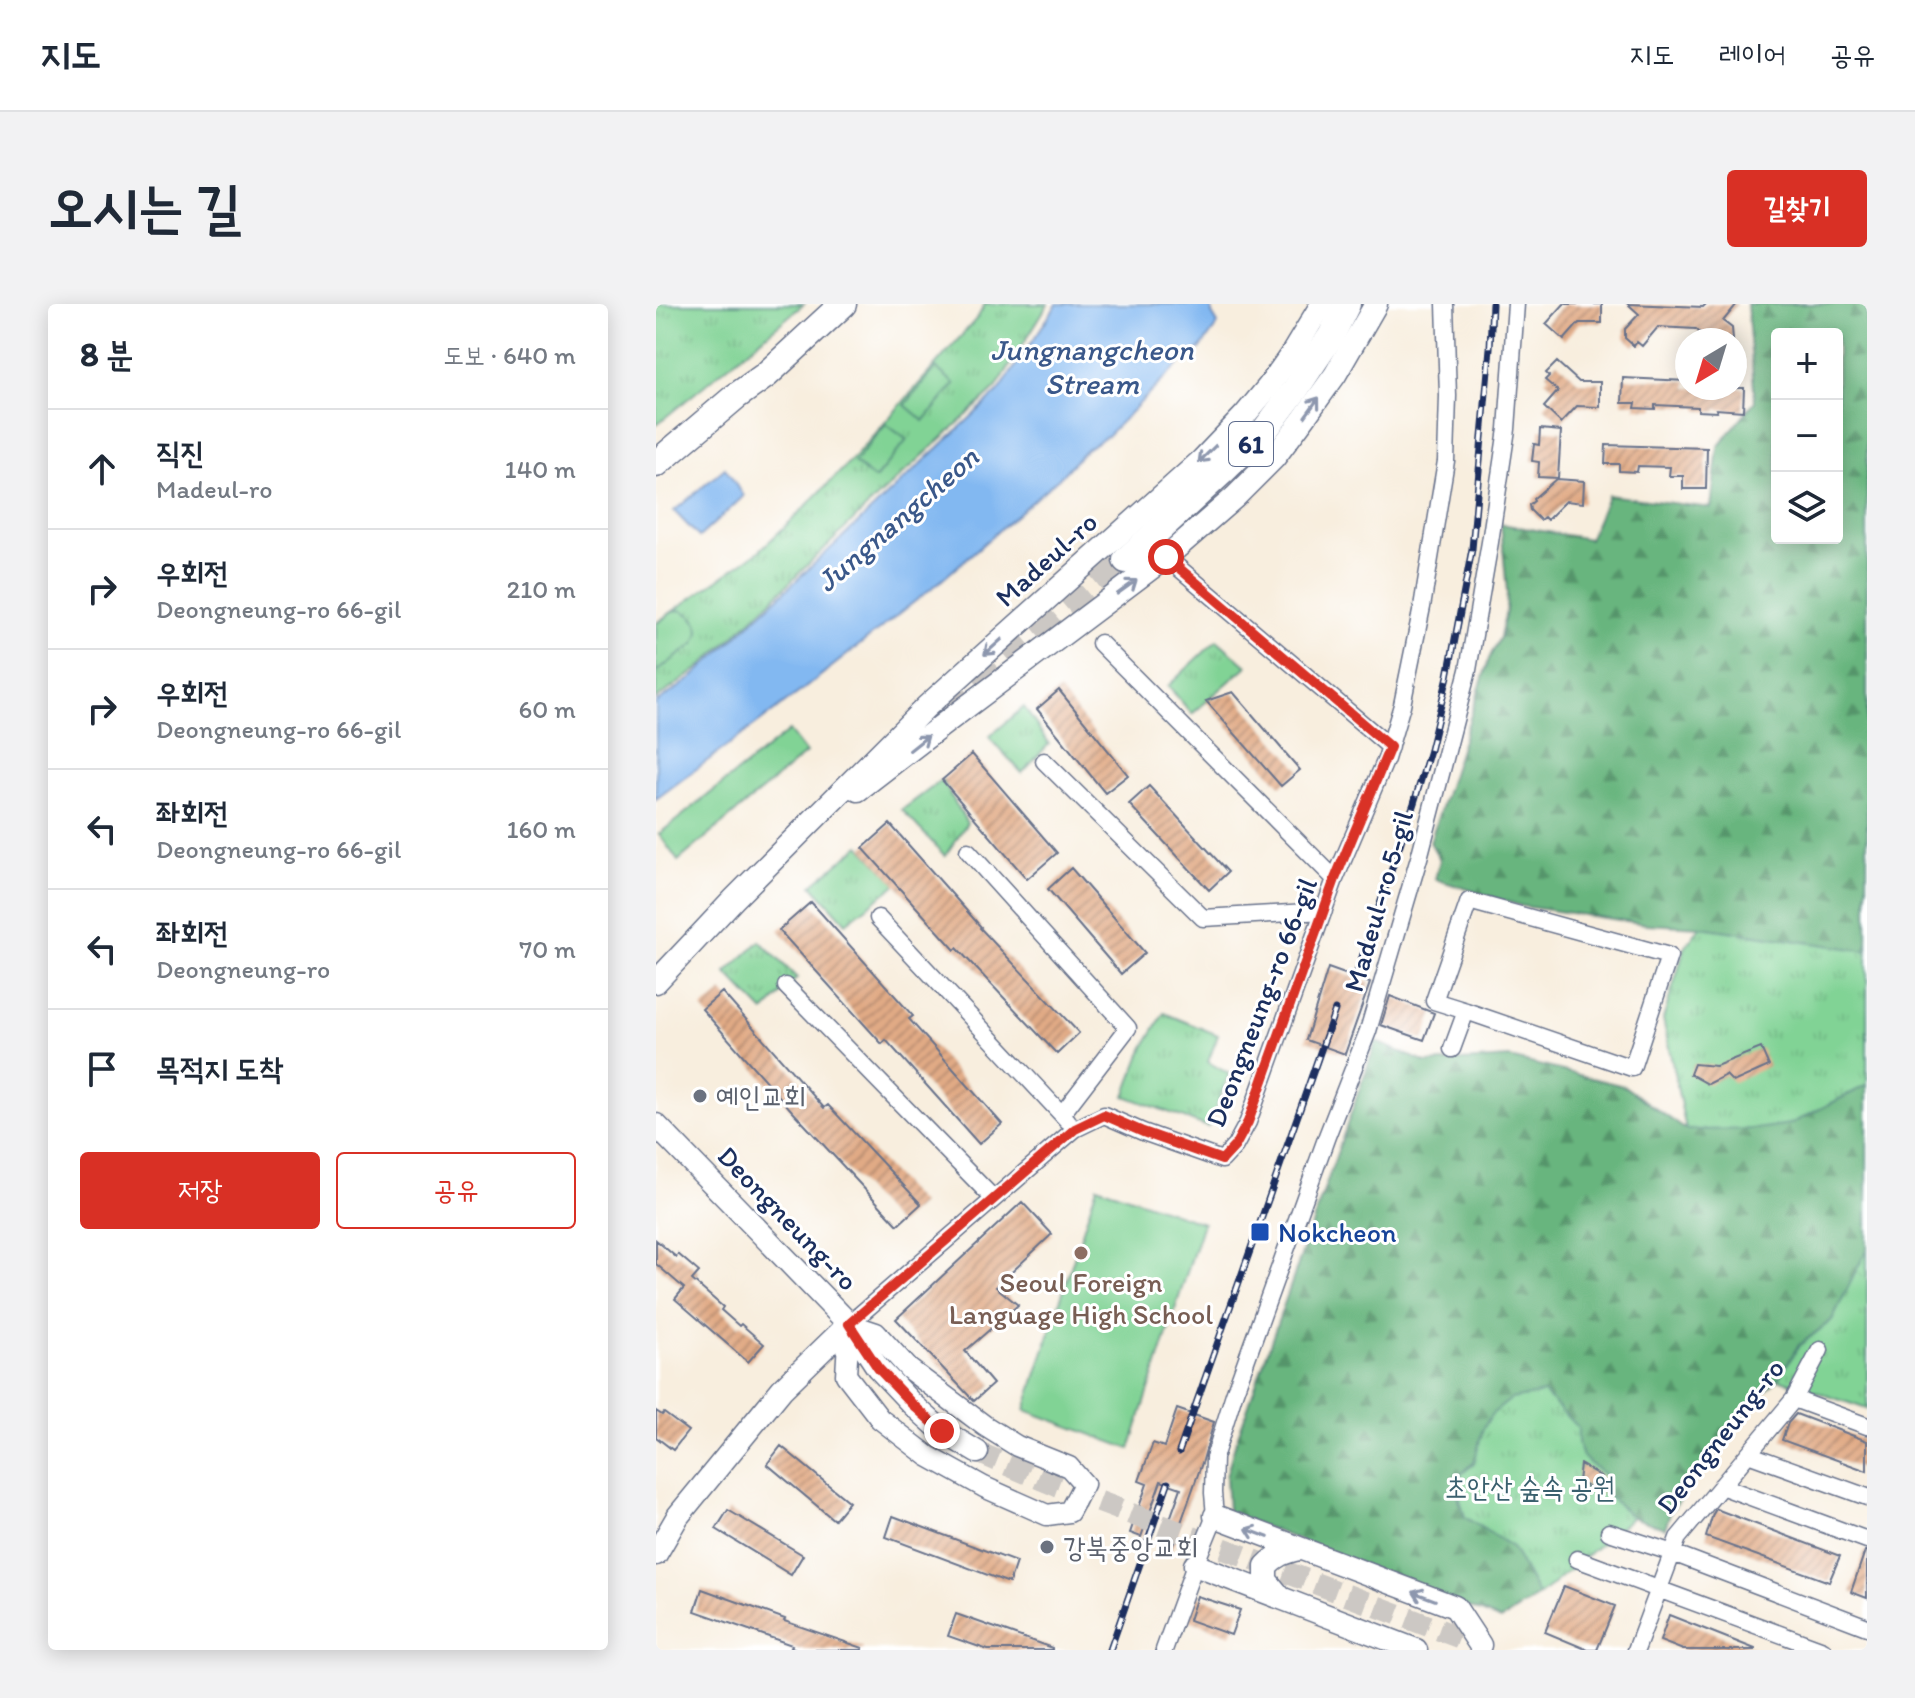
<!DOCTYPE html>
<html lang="ko">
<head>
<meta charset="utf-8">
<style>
  body { margin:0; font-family:Itim,"Poor Story",sans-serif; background:#f2f2f3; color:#1f2937 }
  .controls { position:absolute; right:24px; top:24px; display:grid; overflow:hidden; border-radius:8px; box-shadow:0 4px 20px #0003 }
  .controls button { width:72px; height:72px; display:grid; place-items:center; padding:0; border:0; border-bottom:2px solid #e0e1e3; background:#fff; color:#1f2937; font:40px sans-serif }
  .compass { position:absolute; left:1019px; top:24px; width:72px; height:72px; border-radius:50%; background:#fff; box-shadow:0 4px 20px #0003; rotate:218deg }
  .stop { position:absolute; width:24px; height:24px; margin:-18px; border:6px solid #d93025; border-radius:50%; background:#fff }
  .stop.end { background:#d93025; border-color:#fff; box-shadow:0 2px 8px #0008 }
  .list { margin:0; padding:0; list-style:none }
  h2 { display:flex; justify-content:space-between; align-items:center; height:104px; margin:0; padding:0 32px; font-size:34px }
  h2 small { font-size:26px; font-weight:400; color:#747a83 }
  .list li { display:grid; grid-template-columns:52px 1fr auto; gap:24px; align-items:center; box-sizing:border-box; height:120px; padding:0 32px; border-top:2px solid #e0e1e3 }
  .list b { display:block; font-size:30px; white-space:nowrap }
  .list p { margin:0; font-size:26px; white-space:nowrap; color:#747a83 }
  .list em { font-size:26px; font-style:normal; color:#747a83 }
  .actions { display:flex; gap:16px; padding:24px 32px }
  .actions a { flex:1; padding:18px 0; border:2px solid #d93025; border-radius:8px; text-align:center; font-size:28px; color:#d93025 }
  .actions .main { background:#d93025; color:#fff }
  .icon { flex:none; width:44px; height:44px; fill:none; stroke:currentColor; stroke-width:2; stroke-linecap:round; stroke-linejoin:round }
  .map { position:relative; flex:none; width:1211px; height:1346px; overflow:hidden; border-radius:8px }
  header { display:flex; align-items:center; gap:48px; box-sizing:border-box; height:112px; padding:0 40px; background:#fff; border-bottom:2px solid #e0e1e3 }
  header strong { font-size:38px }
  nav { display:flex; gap:44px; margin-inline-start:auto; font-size:28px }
  .intro { display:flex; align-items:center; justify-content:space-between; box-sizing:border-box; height:192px; padding:0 48px }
  h1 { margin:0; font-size:56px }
  .button { padding:20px 36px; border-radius:8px; background:#d93025; color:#fff; font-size:28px; font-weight:700 }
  main { display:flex; gap:48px; padding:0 48px }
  aside { flex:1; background:#fff; border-radius:8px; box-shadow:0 4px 20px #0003 }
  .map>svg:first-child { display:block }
</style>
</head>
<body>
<header>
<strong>지도</strong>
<nav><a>지도</a><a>레이어</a><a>공유</a></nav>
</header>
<div class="intro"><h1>오시는 길</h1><a class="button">길찾기</a></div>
<main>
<aside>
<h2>8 분<small>도보 · 640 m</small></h2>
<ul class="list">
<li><svg class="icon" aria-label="ahead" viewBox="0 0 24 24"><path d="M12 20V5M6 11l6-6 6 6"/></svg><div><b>직진</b><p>Madeul-ro</p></div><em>140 m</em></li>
<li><svg class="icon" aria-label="right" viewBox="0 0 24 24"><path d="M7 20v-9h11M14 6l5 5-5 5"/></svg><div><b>우회전</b><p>Deongneung-ro 66-gil</p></div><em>210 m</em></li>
<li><svg class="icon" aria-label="right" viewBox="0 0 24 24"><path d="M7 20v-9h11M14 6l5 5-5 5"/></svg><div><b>우회전</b><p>Deongneung-ro 66-gil</p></div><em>60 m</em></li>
<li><svg class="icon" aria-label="left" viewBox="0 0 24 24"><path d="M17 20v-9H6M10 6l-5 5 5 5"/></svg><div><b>좌회전</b><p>Deongneung-ro 66-gil</p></div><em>160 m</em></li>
<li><svg class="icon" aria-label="left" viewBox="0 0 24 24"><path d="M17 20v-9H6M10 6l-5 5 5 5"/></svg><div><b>좌회전</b><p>Deongneung-ro</p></div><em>70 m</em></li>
<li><svg class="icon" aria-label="arrive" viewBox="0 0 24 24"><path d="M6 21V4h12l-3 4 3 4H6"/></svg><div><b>목적지 도착</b></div></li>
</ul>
<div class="actions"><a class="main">저장</a><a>공유</a></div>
</aside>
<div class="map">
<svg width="1211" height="1346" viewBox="0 0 1211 1346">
  <defs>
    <pattern id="forest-firs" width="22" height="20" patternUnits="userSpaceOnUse" patternTransform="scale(2)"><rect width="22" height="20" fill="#68b57e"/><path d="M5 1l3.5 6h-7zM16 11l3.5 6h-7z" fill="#55946a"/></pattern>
    <pattern id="park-tufts" width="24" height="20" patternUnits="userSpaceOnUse" patternTransform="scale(2)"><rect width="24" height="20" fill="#81d395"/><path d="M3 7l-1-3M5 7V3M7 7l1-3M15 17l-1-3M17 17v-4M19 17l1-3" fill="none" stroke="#6fb583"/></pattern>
    <pattern id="building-hatch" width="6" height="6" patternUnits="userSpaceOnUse" patternTransform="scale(2)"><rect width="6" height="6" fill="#e1aa85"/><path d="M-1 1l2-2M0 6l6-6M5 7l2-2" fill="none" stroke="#b68b70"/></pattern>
  </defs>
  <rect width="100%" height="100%" fill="#fff"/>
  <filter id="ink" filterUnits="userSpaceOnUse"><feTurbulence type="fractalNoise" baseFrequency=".0125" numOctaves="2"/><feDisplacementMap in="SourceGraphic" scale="16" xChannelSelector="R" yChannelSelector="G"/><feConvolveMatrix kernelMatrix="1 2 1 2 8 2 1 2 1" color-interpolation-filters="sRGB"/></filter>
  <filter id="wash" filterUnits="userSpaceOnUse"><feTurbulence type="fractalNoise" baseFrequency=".006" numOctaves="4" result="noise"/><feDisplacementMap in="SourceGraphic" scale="32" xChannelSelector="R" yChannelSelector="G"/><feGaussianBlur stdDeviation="1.8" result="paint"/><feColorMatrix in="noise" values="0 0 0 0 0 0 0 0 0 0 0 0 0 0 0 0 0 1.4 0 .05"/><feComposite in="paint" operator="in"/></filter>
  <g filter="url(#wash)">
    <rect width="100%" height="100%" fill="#f8eede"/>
    <path fill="url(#forest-firs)" stroke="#42726e" stroke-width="2" fill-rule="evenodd" d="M1091,0h120v647l-167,-24 -53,-3 -126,-18 -86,-27 5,-19 -10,-18 59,-183 11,-22 6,-26 1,-19 -6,-68 88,15 19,-44 103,13 7,-61 37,-46zM1121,30h60v204h-60z
      M720,738l51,21 83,-5 114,28 62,44 104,-6 77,-39v164l-35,71 -34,26 -20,33 -17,17 -90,115 -6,17 -33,-11 -19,-17 -9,-5 1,-20 -22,-17 -6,-11 -99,5c-5,17 -6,9 -15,21 -11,13 -3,30 2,44l47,30 27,49 -38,24 -273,-108 -2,-36 9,-32z"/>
    <path fill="url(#park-tufts)" stroke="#4e817a" stroke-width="2" d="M0,0h148l-148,121z
      M329,0h63l-52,84 -133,123 -116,113 -49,45 -42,30v-76l103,-72 33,-31 60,-60 126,-143z
      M561,336l30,26 -55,48 -24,-28z
      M368,403l25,37 -27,29 -33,-36z
      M286,476l25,43 -22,33 -43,-46z
      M204,541l37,39 -51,39 -34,-38z
      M1044,623l167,24v134l-77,39 -34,5 -70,1 -23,-111 22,-71z
      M104,637l37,37 -33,34 -38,-39z
      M508,709l54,22 -10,27 21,12 -21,53 -83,-31 18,-47z
      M1211,945v160l-89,-30 21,-33 33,-26z
      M888,1089l34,35c-2,29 6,31 27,47v20l8,5 19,17 -93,79 -27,-49 -47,-30 -8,-28 5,-16 12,-9 8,-33 9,-16 20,-16z"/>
    <path fill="#81d395" stroke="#4e817a" stroke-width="2" d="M280,64l19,16 -31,37 -19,-16z
      M230,120l21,16 -32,39 -21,-16z
      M23,306c17,5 26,18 15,34l-38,28v-48l18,-13z
      M133,427l17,22 -128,108 -19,-27z
      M441,882l106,37 -73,226 -105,-39z"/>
    <path fill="#82b8f1" stroke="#4e74a8" stroke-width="2" d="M401,0h155v10l6,10 -18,25 -10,4 -82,82 -22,14 -23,25 -121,106 -137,108 -149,111v-96l36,-25 307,-287z
      M69,164l19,28 -45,41 -25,-26z"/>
    <g id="blocks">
      <path fill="url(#building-hatch)" d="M908,0h38v19h-23l-15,17 -18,-16z
        M972,0l75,3 3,-3h31l-14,17 9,7 1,12h-26l-11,-11 -38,-2 -16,19 -5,-4 -3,4 -9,-8v-9l14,-15z
        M901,58l22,20h21v25l-23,-1 -16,17 -17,-16 14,-16 -13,-11 4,-4 -3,-3z
        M967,74l64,3v7h57l-1,23 -27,-2 1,3 -19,-1v-4l-43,-2v4l-20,-1 1,-5h-14z
        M884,125l21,2 -3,47 -20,-1 1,-15 -7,-1 2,-17 5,1z
        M950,141l101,3 -1,41h-23v-13h-14l1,-9 -32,-1 -1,6 -18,-1v-7h-14z
        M900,175l28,2 -1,22 -17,-2 -19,19 -3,-3 -4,3 -10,-10 -1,-5 5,-4 -1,-2z
        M403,386l69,85 -23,18 -68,-84z
        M577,388l67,78 -19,16 -75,-85z
        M316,450l85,99 -30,26 -85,-99z
        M493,482l79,86 -19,18 -80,-86z
        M234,520l91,103 -1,1 99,105 -22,21 -100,-106 -2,2 -92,-102z
        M415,564l74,85 -24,21 -73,-85z
        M155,598l102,114 -4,3 93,105 -23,20 -93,-104 -4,4 -103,-114z
        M672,664l42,15 -25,71 -39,-14z
        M66,688l102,116 4,-3 93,99 -23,21 -106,-114 -90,-102z
        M734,692l44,17 -10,27 -43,-15z
        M1105,744l8,18 -36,16 -7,-7 -18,9 -18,-10 4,-10 22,2z
        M366,898l30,32 -56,53 22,18 -53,46 28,33 -19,17 -78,-82z
        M0,936l20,17 2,-3 21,18 -7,8 31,27 -2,3 18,16 2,-2 23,20 -16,18 -73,-63 9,-11 -28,-24z
        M521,1105l37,13 -11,38 -31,88 -11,-4 20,-56 -20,-7 -20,56 -11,-4 17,-49 -8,-3 14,-38 11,4z
        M0,1107l6,4 2,-2 24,18 -15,19 -17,-13z
        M1140,1110l71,27v30l-85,-31 6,-17z
        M125,1142l68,56 -15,18 -67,-56z
        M924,1160l22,13 -1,17 -23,-12z
        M1060,1205l124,47 -11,26 -123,-45 7,-23z
        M72,1206l75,45 -12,20 -75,-46z
        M237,1212l123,46 -7,21 -123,-46z
        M1209,1247h2v47l-16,-6z
        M908,1282l51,20 -18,44h-9l-43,-18z
        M46,1285l83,30 -1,2 79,27 -1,2h-64l-7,-3 1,-2 -97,-34z
        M541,1292l43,14 -9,25 -42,-15z
        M300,1310l96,34v2h-64l-40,-14z
        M1013,1311l86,34v1h-72l-23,-9z"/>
    </g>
  </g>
  <g filter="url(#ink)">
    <use href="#blocks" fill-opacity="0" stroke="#68728b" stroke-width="2"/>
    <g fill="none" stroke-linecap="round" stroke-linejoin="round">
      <path stroke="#ccc8c4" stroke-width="22" stroke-dasharray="22 11" stroke-linecap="butt" d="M321,1148l80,34 409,154"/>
      <path stroke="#ccc8c4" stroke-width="26" stroke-dasharray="26 13" stroke-linecap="butt" d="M260,428l68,-53 142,-119"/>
      <g stroke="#68728b" stroke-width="19">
        <path id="minor" d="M510,253l224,190
          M444,339l235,236
          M388,457l159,157 121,-7
          M312,547l160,177 -66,86
          M222,614l190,203
          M130,682l207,212
          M796,745l14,-38 -32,-10 35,-100 200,55 -37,112 -166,-57
          M193,1020l219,-189 7,-6 29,-14 39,17 79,28 13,-14 13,-24 87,-243 51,-120 16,-54 20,-98 24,-146 2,-65 -3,-92
          M1138,1095l73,27
          M1092,1150l119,43
          M1065,1182l146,54
          M953,1228l64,21 194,74
          M921,1255l246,91
          M508,1346l31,-85 20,-49 -2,-23 1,-35 20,-64 93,-258 41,-105 51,-173 23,-88 26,-100 22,-128 17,-113 9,-125
          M980,1346l42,-112 116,-139 26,-49"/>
      </g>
      <g stroke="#68728b" stroke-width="23">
        <path id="tertiary" d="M193,1020l27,9 33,36 76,57 32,20 52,21 15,17 -15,28 -22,3 -63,-28 -56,-31 -48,-37 -34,-44z"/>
      </g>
      <g stroke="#68728b" stroke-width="25">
        <path id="secondary" d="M202,486l91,-70 217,-163 69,-60 39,-39 30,-40 31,-43 41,-71
          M0,678l78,-83 192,-192 276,-247 43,-45 24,-29 24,-34 29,-48
          M0,821l193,199 29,44 34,36 30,27 35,21
          M559,1212l240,91 25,38
          M0,1250l22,-38 104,-127 67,-65
          M539,1261l221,85
          M625,1294l-15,-18v-14c10,-11 19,-14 34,-17"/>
      </g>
      <g stroke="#68728b" stroke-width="29">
        <path id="trunk" d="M0,160l79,-67 31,-22 77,-71
          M470,256l98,-90 41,-40 30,-40 36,-54 16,-32"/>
      </g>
      <use href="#minor" stroke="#fff" stroke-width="16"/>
      <use href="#tertiary" stroke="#fff" stroke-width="20"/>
      <use href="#secondary" stroke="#fff" stroke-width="22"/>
      <use href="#trunk" stroke="#fff" stroke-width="26"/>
      <g stroke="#1b2f5e" stroke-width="7">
        <path id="rail" d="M699,674l59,-175 16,-53 18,-74 24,-127 18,-201 2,-44
          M523,1148l156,-442
          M454,1346l58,-167"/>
      </g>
      <use href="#rail" stroke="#fff" stroke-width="4" stroke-dasharray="12" stroke-linecap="butt"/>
    </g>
    <defs><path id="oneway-shaft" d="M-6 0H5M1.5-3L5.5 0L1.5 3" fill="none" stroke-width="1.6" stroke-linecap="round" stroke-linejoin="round" transform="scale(2)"/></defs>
    <g stroke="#8d97ae">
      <use href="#oneway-shaft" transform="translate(656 103) rotate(-54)"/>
      <use href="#oneway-shaft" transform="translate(551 150) rotate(135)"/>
      <use href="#oneway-shaft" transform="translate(471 283) rotate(-36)"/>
      <use href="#oneway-shaft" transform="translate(337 343) rotate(138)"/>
      <use href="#oneway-shaft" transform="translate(263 439) rotate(-38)"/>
      <use href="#oneway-shaft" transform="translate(601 1229) rotate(-159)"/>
      <use href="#oneway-shaft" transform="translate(768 1292) rotate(-159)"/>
    </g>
  </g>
  <g fill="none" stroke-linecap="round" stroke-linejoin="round" filter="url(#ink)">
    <path stroke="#d93025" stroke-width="10" d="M286,1127l-30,-27 -34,-36 -29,-44 219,-189 7,-6 29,-14 39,17 79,28 13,-14 13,-24 87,-243 55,-132 -224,-190"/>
  </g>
  <g fill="#6b7280" stroke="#fff" stroke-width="3">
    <circle cx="44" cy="792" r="8"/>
    <circle cx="391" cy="1243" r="8"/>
  </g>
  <rect fill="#1a4fb4" stroke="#fff" stroke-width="3" x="594" y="918" width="20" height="20" rx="4"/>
  <circle fill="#8d6e63" stroke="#fff" stroke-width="3" cx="425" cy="949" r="8"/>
  <g text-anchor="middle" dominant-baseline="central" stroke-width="6" stroke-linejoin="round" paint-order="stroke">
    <rect fill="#fff" stroke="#5f6d8e" stroke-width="2" x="573" y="118" width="44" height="44" rx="6"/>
    <g font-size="26" font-weight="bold" fill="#1b2f5e">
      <text x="595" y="140">61</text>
    </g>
    <g font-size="28" fill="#1b2f5e" stroke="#fff">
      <text transform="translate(390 255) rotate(-42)">Madeul-ro</text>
      <text transform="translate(722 597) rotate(-74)">Madeul-ro 5-gil</text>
      <text transform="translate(605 698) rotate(-69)">Deongneung-ro 66-gil</text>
      <text transform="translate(132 914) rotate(46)">Deongneung-ro</text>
      <text transform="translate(1064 1132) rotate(-52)">Deongneung-ro</text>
    </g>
    <g font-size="28" fill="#5b616d" stroke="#fff" text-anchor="start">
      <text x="60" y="792">예인교회</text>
      <text x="407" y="1243">강북중앙교회</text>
    </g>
    <g font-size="28" fill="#164399" stroke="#fff" text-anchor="start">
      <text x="622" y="928">Nokcheon</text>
    </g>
    <g font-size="28" fill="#785e54" stroke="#fff">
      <text x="425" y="978">Seoul Foreign<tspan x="425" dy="32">Language High School</tspan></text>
    </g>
    <g font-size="28" fill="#3a606e" stroke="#fff">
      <text x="874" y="1183">초안산 숲속 공원</text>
    </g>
    <g font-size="30" font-style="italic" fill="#3a588a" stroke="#fff">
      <text x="436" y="45">Jungnangcheon<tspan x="436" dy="34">Stream</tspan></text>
      <text transform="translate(241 215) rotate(-41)">Jungnangcheon</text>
    </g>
  </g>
</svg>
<div class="controls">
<button>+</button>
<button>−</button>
<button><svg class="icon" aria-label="layers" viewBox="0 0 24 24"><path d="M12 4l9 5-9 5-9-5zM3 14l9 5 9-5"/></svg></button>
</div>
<svg class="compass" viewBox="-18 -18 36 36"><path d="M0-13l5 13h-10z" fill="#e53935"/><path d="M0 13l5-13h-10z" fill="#747a83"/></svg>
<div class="stop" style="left:510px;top:253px"></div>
<div class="stop end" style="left:286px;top:1127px"></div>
</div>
</main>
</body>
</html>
